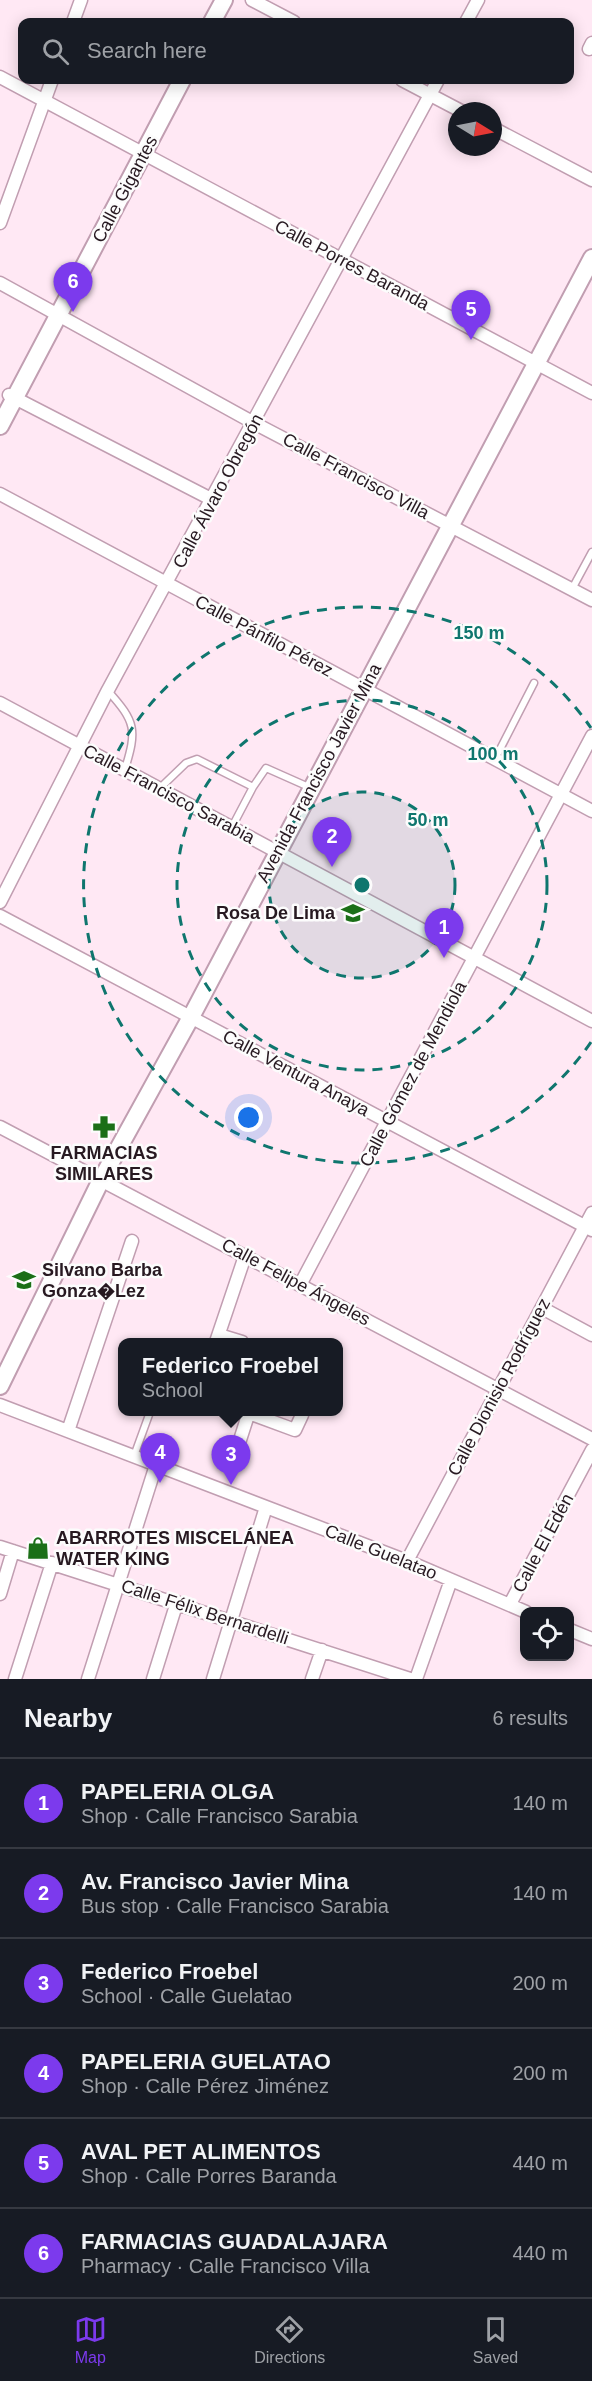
<!DOCTYPE html>
<html lang="en">
<head>
<meta charset="utf-8">
<style>
  body { margin:0; font-family:Arial,sans-serif; background:#20242c; color:#f1f3f6 }
  .controls { position:absolute; right:18px; bottom:18px; display:grid; overflow:hidden; border-radius:12px; box-shadow:0 3px 15px #0003 }
  .controls button { width:54px; height:54px; display:grid; place-items:center; padding:0; border:0; border-bottom:2px solid #363941; background:#171b24; color:#f1f3f6; font:30px sans-serif }
  .compass { position:absolute; left:448px; top:102px; width:54px; height:54px; border-radius:50%; background:#171b24; box-shadow:0 3px 15px #0003; rotate:100deg }
  .you { position:absolute; left:249px; top:1118px; width:21px; height:21px; margin:-15px; border:4px solid #fff; border-radius:50%; background:#1a73e8; box-shadow:0 0 0 9px #1a73e833 }
  .badge { display:grid; place-items:center; width:39px; height:39px; border-radius:50%; background:#7c3aed; color:#fff; font-size:20px; font-weight:700 }
  .pin { position:absolute; translate:-50% -50px; filter:drop-shadow(0 2px 3px #0008) }
  .pin::after { content:''; position:absolute; top:32px; width:21px; height:18px; background:inherit; clip-path:polygon(0 0,100% 0,50% 100%) }
  .popup { position:absolute; left:118px; top:1338px; width:225px; height:78px; box-sizing:border-box; display:grid; place-content:center; border-radius:12px; background:#171b24; filter:drop-shadow(0 2px 4px #0005); font-size:20px; white-space:nowrap; color:#9ea1a6 }
  .popup b { font-size:22px; color:#f1f3f6 }
  .popup::after { content:''; position:absolute; left:50%; top:100%; margin-left:-12px; border:12px solid transparent; border-top-color:#171b24 }
  .list { margin:0; padding:0; list-style:none }
  h2 { display:flex; justify-content:space-between; align-items:center; height:78px; margin:0; padding:0 24px; font-size:26px }
  h2 small { font-size:20px; font-weight:400; color:#9ea1a6 }
  .list li { display:grid; grid-template-columns:39px 1fr auto; gap:18px; align-items:center; box-sizing:border-box; height:90px; padding:0 24px; border-top:2px solid #363941 }
  .list b { display:block; font-size:22px; white-space:nowrap }
  .list p { margin:0; font-size:20px; white-space:nowrap; color:#9ea1a6 }
  .list em { font-size:20px; font-style:normal; color:#9ea1a6 }
  .icon { flex:none; width:33px; height:33px; fill:none; stroke:currentColor; stroke-width:2; stroke-linecap:round; stroke-linejoin:round }
  .map { position:relative; flex:none; width:592px; height:1679px; overflow:hidden }
  .search { position:absolute; background:#171b24; box-shadow:0 3px 15px #0003; left:18px; right:18px; top:18px; height:66px; display:flex; align-items:center; gap:15px; box-sizing:border-box; padding:0 21px; border-radius:12px; color:#9ea1a6; font-size:22px }
  .sheet { height:618px; background:#171b24 }
  nav { display:flex; justify-content:space-around; align-items:center; box-sizing:border-box; height:84px; border-top:2px solid #363941; background:#171b24; font-size:16px; color:#9ea1a6 }
  nav a { display:grid; justify-items:center; gap:3px }
  nav .on { color:#7c3aed }
  .map>svg:first-child { display:block }
</style>
</head>
<body>
<div class="map">
<svg width="592" height="1679" viewBox="0 0 592 1679">
  <rect width="100%" height="100%" fill="#ffe8f4"/>
  <g fill="none" stroke-linecap="round" stroke-linejoin="round">
    <g stroke="#c19eb1" stroke-width="9">
      <path id="lane" d="M572,589l20,-37
        M108,691c28,31 29,39 17,78
        M495,759l39,-76
        M159,789l27,-26 11,-4 56,28 13,-19 45,20
        M232,827l21,-40
        M134,1456l16,-44"/>
    </g>
    <g stroke="#c19eb1" stroke-width="15">
      <path id="street" d="M252,0l42,22
        M73,22l8,-22
        M466,22l12,-22
        M589,49l3,-6
        M0,77l592,316
        M402,80l59,31
        M493,128l99,52
        M0,223l52,-143
        M0,283l254,140 338,177
        M9,395l204,105
        M0,494l592,317
        M0,703l592,318
        M0,902l108,-212 330,-610
        M0,916l592,314
        M0,1127l592,312
        M300,1285l292,-549
        M542,1308l50,27
        M219,1335l23,7
        M216,1342l29,-86
        M0,1405l407,156 119,51
        M246,1412l49,18 7,-15 -2,-3
        M68,1431l64,-190
        M231,1468l18,-56
        M0,1547l410,132
        M407,1561l185,-348
        M0,1594l13,-43
        M510,1604l82,-154
        M570,1630l22,9
        M15,1679l37,-116
        M88,1679l68,-214
        M153,1679l24,-77
        M213,1679l53,-172
        M312,1679l10,-29
        M416,1679l35,-99"/>
    </g>
    <g stroke="#c19eb1" stroke-width="20">
      <path id="secondary" d="M212,22l12,-22
        M0,426l182,-346
        M0,1386l101,-206 90,-163 401,-759"/>
    </g>
    <use href="#lane" stroke="#fff" stroke-width="6"/>
    <use href="#street" stroke="#fff" stroke-width="12"/>
    <use href="#secondary" stroke="#fff" stroke-width="16"/>
  </g>
  <circle cx="362" cy="885" r="93" fill="#0f766e" fill-opacity=".12"/>
  <g fill="none" stroke="#0f766e" stroke-width="3" stroke-dasharray="10 8">
    <circle cx="362" cy="885" r="93"/>
    <circle cx="362" cy="885" r="185"/>
    <path d="M591 1042A278 278 0 1 1 591 728"/>
  </g>
  <defs>
    <g id="school-bare" transform="scale(1.8)"><path d="M0-5L7-2L0 1L-7-2ZM-4 1L0 2.5L4 1V4Q0 6-4 4Z" fill="#1b6f17" stroke="#fcfcfc" stroke-width="2.5" paint-order="stroke"/></g>
    <g id="pharmacy-bare" transform="scale(1.8)"><path d="M-2-6h4v4h4v4h-4v4h-4v-4h-4v-4h4Z" fill="#1b6f17" stroke="#fcfcfc" stroke-width="2.5" paint-order="stroke"/></g>
    <g id="shop-bare" transform="scale(1.8)"><path d="M-5-2.5h2.3a2.7 3.5 0 0 1 5.4 0H5L5.5 6h-11ZM-1.5-2.5h3a1.5 2.3 0 0 0-3 0Z" fill="#1b6f17" stroke="#fcfcfc" stroke-width="2.5" paint-order="stroke"/></g>
  </defs>
  <g fill-rule="evenodd">
    <use href="#school-bare" x="353" y="913"/>
    <use href="#pharmacy-bare" x="104" y="1127"/>
    <use href="#school-bare" x="24" y="1280"/>
    <use href="#shop-bare" x="38" y="1548"/>
  </g>
  <g text-anchor="middle" dominant-baseline="central" stroke-width="5" stroke-linejoin="round" paint-order="stroke">
    <g font-size="18" fill="#271921" stroke="#fcfcfc">
      <text transform="translate(125 189) rotate(-62)">Calle Gigantes</text>
      <text transform="translate(352 265) rotate(28)">Calle Porres Baranda</text>
      <text transform="translate(356 476) rotate(28)">Calle Francisco Villa</text>
      <text transform="translate(218 491) rotate(-62)">Calle Álvaro Obregón</text>
      <text transform="translate(264 636) rotate(28)">Calle Pánfilo Pérez</text>
      <text transform="translate(319 773) rotate(-62)">Avenida Francisco Javier Mina</text>
      <text transform="translate(169 794) rotate(28)">Calle Francisco Sarabia</text>
      <text transform="translate(296 1073) rotate(28)">Calle Ventura Anaya</text>
      <text transform="translate(413 1074) rotate(-62)">Calle Gómez de Mendiola</text>
      <text transform="translate(296 1282) rotate(28)">Calle Felipe Ángeles</text>
      <text transform="translate(499 1387) rotate(-62)">Calle Dionisio Rodríguez</text>
      <text transform="translate(543 1543) rotate(-62)">Calle El Edén</text>
      <text transform="translate(381 1552) rotate(22)">Calle Guelatao</text>
      <text transform="translate(205 1612) rotate(18)">Calle Félix Bernardelli</text>
    </g>
    <g font-size="18" font-weight="bold" fill="#271921" stroke="#fcfcfc" text-anchor="start">
      <text x="335" y="913" text-anchor="end">Rosa De Lima</text>
      <text x="104" y="1153" text-anchor="middle">FARMACIAS<tspan x="104" dy="21">SIMILARES</tspan></text>
      <text x="42" y="1270">Silvano Barba<tspan x="42" dy="21">Gonza�Lez</tspan></text>
      <text x="56" y="1538">ABARROTES MISCELÁNEA<tspan x="56" dy="21">WATER KING</tspan></text>
    </g>
  </g>
  <circle cx="362" cy="885" r="9" fill="#0f766e" stroke="#fcfcfc" stroke-width="3"/>
  <g font-size="18" text-anchor="middle" font-weight="bold" fill="#0f766e" stroke="#fcfcfc" stroke-width="5" stroke-linejoin="round" paint-order="stroke">
    <text x="479" y="639">150 m</text>
    <text x="493" y="760">100 m</text>
    <text x="428" y="826">50 m</text>
  </g>
</svg>
<div class="controls">
<button><svg class="icon" aria-label="locate" viewBox="0 0 24 24"><circle cx="12" cy="12" r="6"/><path d="M12 2v4M12 18v4M2 12h4M18 12h4"/></svg></button>
</div>
<svg class="compass" viewBox="-18 -18 36 36"><path d="M0-13l5 13h-10z" fill="#e53935"/><path d="M0 13l5-13h-10z" fill="#9ea1a6"/></svg>
<div class="you"></div>
<div class="pin badge" style="left:444px;top:958px">1</div>
<div class="pin badge" style="left:332px;top:867px">2</div>
<div class="pin badge" style="left:231px;top:1485px">3</div>
<div class="popup"><b>Federico Froebel</b>School</div>
<div class="pin badge" style="left:160px;top:1483px">4</div>
<div class="pin badge" style="left:471px;top:340px">5</div>
<div class="pin badge" style="left:73px;top:312px">6</div>
<div class="search"><svg class="icon" aria-label="search" viewBox="0 0 24 24"><circle cx="10" cy="10" r="6"/><path d="M15 15l6 6"/></svg>Search here</div>
</div>
<section class="sheet">
<h2>Nearby<small>6 results</small></h2>
<ul class="list">
<li><span class="badge">1</span><div><b>PAPELERIA OLGA</b><p>Shop · Calle Francisco Sarabia</p></div><em>140 m</em></li>
<li><span class="badge">2</span><div><b>Av. Francisco Javier Mina</b><p>Bus stop · Calle Francisco Sarabia</p></div><em>140 m</em></li>
<li><span class="badge">3</span><div><b>Federico Froebel</b><p>School · Calle Guelatao</p></div><em>200 m</em></li>
<li><span class="badge">4</span><div><b>PAPELERIA GUELATAO</b><p>Shop · Calle Pérez Jiménez</p></div><em>200 m</em></li>
<li><span class="badge">5</span><div><b>AVAL PET ALIMENTOS</b><p>Shop · Calle Porres Baranda</p></div><em>440 m</em></li>
<li><span class="badge">6</span><div><b>FARMACIAS GUADALAJARA</b><p>Pharmacy · Calle Francisco Villa</p></div><em>440 m</em></li>
</ul>
</section>
<nav>
<a class="on"><svg class="icon" aria-label="map" viewBox="0 0 24 24"><path d="M3 6l6-2 6 2 6-2v14l-6 2-6-2-6 2zM9 4v14M15 6v14"/></svg>Map</a>
<a><svg class="icon" aria-label="directions" viewBox="0 0 24 24"><path d="M12 3l9 9-9 9-9-9zM9 14v-3h6M13 9l2 2-2 2"/></svg>Directions</a>
<a><svg class="icon" aria-label="saved" viewBox="0 0 24 24"><path d="M7 4h10v16l-5-4-5 4z"/></svg>Saved</a>
</nav>
</body>
</html>
